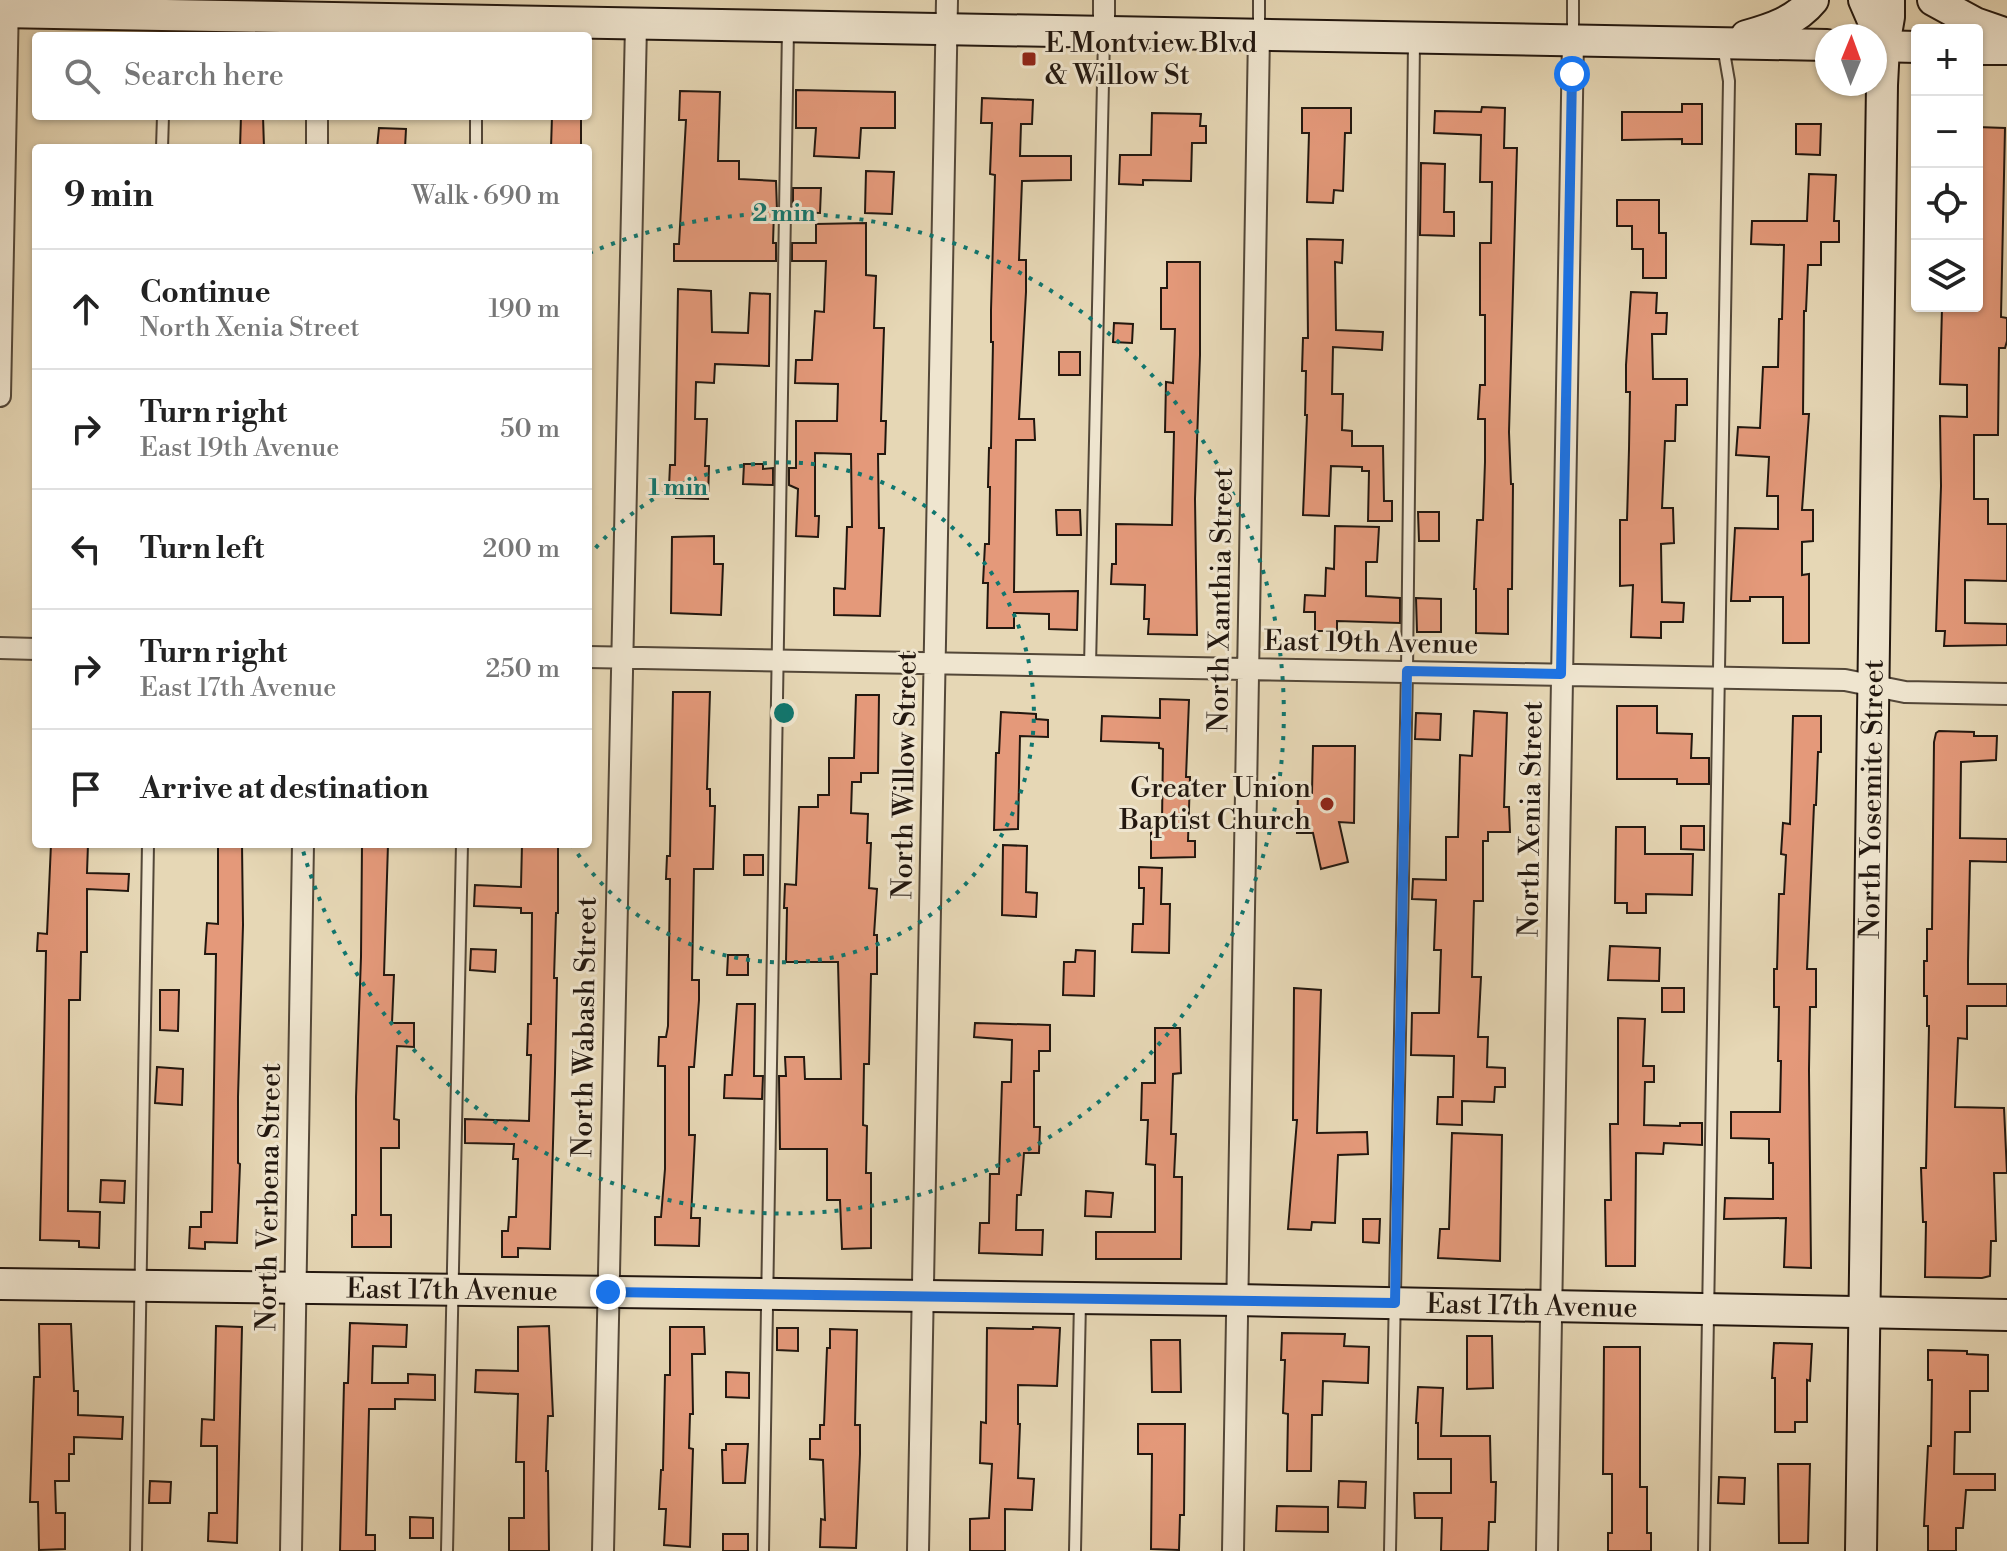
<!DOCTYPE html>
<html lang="en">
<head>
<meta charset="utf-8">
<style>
  body { margin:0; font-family:"Libre Bodoni",serif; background:#f6f6f6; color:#222 }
  .controls { position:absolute; right:24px; top:24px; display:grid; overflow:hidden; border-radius:8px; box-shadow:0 2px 6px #0004 }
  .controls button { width:72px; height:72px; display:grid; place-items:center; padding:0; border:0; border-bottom:2px solid #e0e0e0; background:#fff; color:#222; font:40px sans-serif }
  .compass { position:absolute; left:1815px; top:24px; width:72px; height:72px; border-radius:50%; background:#fff; box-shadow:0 2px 6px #0004; rotate:1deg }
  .stop { position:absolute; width:24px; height:24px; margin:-18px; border:6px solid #1a73e8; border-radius:50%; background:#fff }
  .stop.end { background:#1a73e8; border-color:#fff; box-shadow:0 2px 8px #0008 }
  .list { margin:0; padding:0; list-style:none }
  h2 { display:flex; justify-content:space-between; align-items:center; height:104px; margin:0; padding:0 32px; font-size:34px }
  h2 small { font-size:26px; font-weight:400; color:#767676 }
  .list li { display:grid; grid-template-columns:52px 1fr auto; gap:24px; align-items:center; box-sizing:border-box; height:120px; padding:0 32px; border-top:2px solid #e0e0e0 }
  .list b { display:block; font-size:30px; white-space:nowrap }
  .list p { margin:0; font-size:26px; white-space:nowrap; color:#767676 }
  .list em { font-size:26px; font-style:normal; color:#767676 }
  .icon { flex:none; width:44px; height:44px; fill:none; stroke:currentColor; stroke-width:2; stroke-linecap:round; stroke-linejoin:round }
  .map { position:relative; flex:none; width:2007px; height:1551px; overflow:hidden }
  .search { position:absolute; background:#fff; box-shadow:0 2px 6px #0004; left:32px; top:32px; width:560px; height:88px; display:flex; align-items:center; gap:20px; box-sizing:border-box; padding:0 28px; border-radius:8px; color:#767676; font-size:30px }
  .panel { position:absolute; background:#fff; box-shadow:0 2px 6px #0004; left:32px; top:144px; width:560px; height:704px; border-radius:8px }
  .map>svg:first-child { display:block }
</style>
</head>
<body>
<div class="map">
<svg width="2007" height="1551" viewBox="0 0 2007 1551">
  <rect width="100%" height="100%" fill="#e6d7b5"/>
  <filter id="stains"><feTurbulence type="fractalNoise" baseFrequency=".0025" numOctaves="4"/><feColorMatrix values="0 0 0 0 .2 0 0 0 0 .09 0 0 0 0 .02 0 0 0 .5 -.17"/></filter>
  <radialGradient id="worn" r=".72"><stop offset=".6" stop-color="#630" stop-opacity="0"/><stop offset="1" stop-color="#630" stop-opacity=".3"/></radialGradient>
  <path fill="#e4997a" stroke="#22170f" stroke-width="2" d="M796,90l99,2v36h-34l-2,30 -45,-2 2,-28h-20z
    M680,91l40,1 -2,69h21v18l37,2 1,30h-3l-1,32h3v18h-102v-17h5l7,-124h-7z
    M982,98l51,2 -1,24h-11l-1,32h51v24l-49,1 -3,79h7v32l-7,127h15l1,21h-19l-2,152 64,-1 -1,39 -28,-1v-15l-35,-1v15h-27l1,-45h-5l2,-39h4l1,-57h-2l1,-39h2l2,-106h-2v-32l4,-135 -5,-1 2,-51h-11z
    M1682,104h20v40h-20v-5l-60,1v-28h60z
    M1482,107l23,1 -1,40h13l-8,284 2,52h2l-1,105h-4v45l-32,-1v-44h-2l3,-69h6l2,-58v-43h-7l2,-34h5v-70h-5v-72h11l1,-61h-12l1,-47 -47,-2 1,-22 46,1z
    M1302,108h49v25h-6l-2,58 -9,-1 -1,13 -26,-1 2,-69h-7z
    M1152,113l49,1 -1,12h6v17h-14l-1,38 -48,-1v5l-24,-1 1,-29h31z
    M241,116h22l1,32h-24z
    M552,116h29v32h-30z
    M1796,124h25l-1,31 -24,-1z
    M1977,127l28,1 -4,189 6,1v23l-2,7h-6l-1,87h-24v64h14v25h19v57l-42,-1v43l42,1v21l-63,1 1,-15h-9l5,-145 -1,-70 27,1v-32l-27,-1 2,-76h35z
    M379,128l27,1 -1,19h-28z
    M1421,163l24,1 -1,48h10v24l-34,-1z
    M866,171l28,1 -2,42 -27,-1z
    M1809,174l27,1 -2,46h5v21h-18v23h-13l-2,46h-2l-1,103h6l-7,96h11v31l-11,1v33l7,-1v69h-26v-46h-33v4h-19l4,-73 43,1v-33h-11l2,-39 -33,-2 2,-28 22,1 3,-61h15l1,-48h3l2,-74 -33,-1 1,-23h55z
    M793,188h28l-1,25 -27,-1z
    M1617,200h42v33h7v45h-23v-29h-11v-23h-15z
    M866,223v52l10,1 -2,52h10l-3,93h5l-1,33h-7l1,74h5l-4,88 -46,-1v-27l11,1 2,-62h5l-1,-73 -36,-1v63h4l-1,21 -22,-1 2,-47 -9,-4v-17h7v-47h41l1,-37 -43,-1 1,-23h16l3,-49 9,1 2,-51h-34v-18h24v-19z
    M1307,239l36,1 -1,23 -7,-1 1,68 47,2 -1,18 -49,-3 -1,47h11l-1,36 10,1v15h31l1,55h8v20h-24l1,-50h-7v-4l-31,-1 -2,50 -26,-1 4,-100h-2l1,-44h-4l1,-33h5z
    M1167,262h33v93l-5,144 2,136 -49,-1 1,-15h-5l1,-34 -34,-1 1,-20h4v-40l56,1 2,-93h-9l1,-50 7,1 2,-54h-14v-41h6z
    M678,289l33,2 1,41 36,1 2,-40 20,1 -1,72 -54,-2 -1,19 -18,-1 -1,37h12l-2,47h4l-1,33 -32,-1v-10l-7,-1 1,-22h5z
    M1631,292l26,1 -1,20h11l-1,21h-14l1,45h34v26h-11l-1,36h-10l-3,67h11l1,35 -13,1 1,58 22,1 -1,19h-22v16l-30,-1 2,-52 -13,1v-66h7l2,-71 1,-57h-4v-27z
    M1114,323l19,1 -1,19 -19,-1z
    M1059,352h21v23h-21z
    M744,464h19v5l10,-1v17l-30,-1z
    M1056,510h24l1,25h-24z
    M1418,512h21v29h-20z
    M1335,526l44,1 -2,35h-11v34l34,2v25l-63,-2v10h-22v-19h-11l1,-17 20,1 1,-28 8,1z
    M714,536v28h9l-2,51 -50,-2 1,-76z
    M1416,598l25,1v33h-24z
    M673,692h37l-3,97h3v17h5l-2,63h-19l-2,111h7v20l-5,67h-5v68h6l-4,83h9l-1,28 -44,-1v-28h6l4,-48v-103h-7l1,-29h7l2,-11 2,-147h-4l1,-23h3z
    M856,695h23l-1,78h-17v9h-9l-1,31 17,1 -1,29h4l-2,45 8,1 -3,46h3v39h-6l-2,90h-5l-1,61 4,1 -1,47h5v75l-29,1 -2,-49h-13v-51h-47l-1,-73h7l-1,-19h19l1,22h36l-3,-117h-52l1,-54h-3l1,-24 11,1 3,-78h19v-12h11v-37h25z
    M1160,699l29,1 -3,77h4l-2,64h7v16l-44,1v-36h11l1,-73 -4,-1v-5l-58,-2 1,-25 58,2z
    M1617,706h40v27l35,1 -1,24h18v26h-32v-5h-60z
    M1474,711l33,2 -3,94h5l1,25h-22v9h-5v60h-9l-2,76h9l-3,60h10l-1,30 18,1v19h-10l-1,15 -32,-1v24l-25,-1 1,-27h15l1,-41 -43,-1 1,-42h27l2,-63h-7l2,-50 -24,-1 1,-20 33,1v-43h12l2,-82 12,1z
    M1001,712l35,2v5l12,1v17l-28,-1 -2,93 -24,1 2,-77h3z
    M1416,713l25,1 -1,26 -25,-1z
    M1793,716h28v36h-3l-2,53h-2l-7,164h9v38h-6l-1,63 2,198 -27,-1 2,-49 -62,1 1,-21 48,1v-36h-4v-24l-38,-1v-26h49l1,-51h-3l1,-54h-5v-38h3l2,-75h5l2,-39 -5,-1 2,-31 7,1z
    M1939,731l35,1v4h23l-1,24 -35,2 -1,76 47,1v23l-37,-1 -2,101v22h39v22h-40v33l-9,-1 -3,69 49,1 3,65h-13l2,68h-5l-1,35 -8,2 -57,-1 1,-55h-3l-2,-54h5l3,-142h-2v-30h-3v-35h3v-32h5l2,-187 2,-9z
    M1313,746h42l-1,77 -15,-1 9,40 -27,7 -8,-36h-16l1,-41 14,1z
    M1681,826h23v24l-23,-1z
    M1616,827h29v27h48l-1,41 -46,-1v19h-19v-10h-12z
    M51,844h37l-1,29 42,1 -1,17 -41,-2v63h-6l-1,48h-11l-1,211 32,1 -1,36 -20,-1v-6l-39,-1 6,-289h-9l1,-18 9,1z
    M218,844h24l1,81 -5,172v66l2,1 -3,79 -32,-1v7l-16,-1 1,-21h11v-15h11l4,-258h-11l2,-31 11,1z
    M362,844h26l-4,131h10l-2,48h22v24l-17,-1 -3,73 5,1v28h-18v67h10v32h-39v-32h4v-118l5,-140z
    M522,844h36v69h-2l-2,65h3l-2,95 -5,176 -32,-1v9h-16v-26h6l1,-14h7l2,-58h-5l1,-15 -49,-1v-24l64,2 2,-66h-4l1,-31h3l1,-111h-11v-5l-47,-2 1,-21 46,2z
    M1003,845l24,1 -1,46 11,1 -1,24 -34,-2z
    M744,855h19v20h-19z
    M1139,867l23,1 -1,36h9l-1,49 -37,-1 1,-28h10l1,-36h-5z
    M1610,946l50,2 -1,33 -51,-1z
    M471,949l25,1 -1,22 -25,-2z
    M1076,950l19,1 -1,45 -31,-1 1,-33h11z
    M728,955h20v20h-21z
    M1294,988l27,2 -4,143 50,-1 1,22 -30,1 -3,68 -23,-1 -1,8 -23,-1 9,-109h-4z
    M1662,988h22v24h-22z
    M160,990h19l-1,41 -18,-1z
    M737,1004h18l-1,72h9l-1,23 -38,-1 1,-23h7z
    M1618,1018l27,1 -2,47h11v16h-9l-1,43 36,1v-3h22v22l-38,-2 -1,11 -27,-1 -1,113h-29l-1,-66h6l-1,-76h8z
    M975,1023l75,2v26h-11v20h-5v56h6l-1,26h-15l-3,42h-4l-1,35h27l-1,25 -63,-2 1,-30h9l1,-49h9l3,-92h9l1,-42 -38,-3z
    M1155,1028h25l1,45 -8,1 -2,60h5l-2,43h8l-1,82h-85v-27h59v-67l-9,-1 2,-44h-7l1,-37h13z
    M157,1067l26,2 -1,36 -27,-2z
    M1452,1133l50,2 -2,126 -62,-3 2,-29h9z
    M101,1180l24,1 -1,22 -24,-1z
    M1086,1191l27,2 -2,24 -26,-1z
    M1363,1219h17l-1,24 -16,-1z
    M350,1323l57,2 -1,22 -33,-1 -1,37h36v-9l27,1v25l-40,-1v10h-26l-3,126h9v16h-35l4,-168h4z
    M39,1324h32l3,67h4v24l45,2 -1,22 -48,-2v17h-5v27h-14l1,32h9v36l-26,1 -1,-48h-8l4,-125h6z
    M216,1326l26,1 -5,216 -29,-2 1,-28h8v-67h-16l1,-27 12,1z
    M549,1326l4,90h-5l-2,55h2l1,80h-40v-33h15v-56h-8l2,-68 -43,-2 1,-22 42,1v-44z
    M670,1327h34l1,27h-13l1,60h-3l-1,34 4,1 -3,98 -26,-2 2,-36h-7l2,-39h2l2,-95h5z
    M1033,1327l27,1 -3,58 -39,-1v39h2l-2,54 16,1 -2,31 -27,-1v42h-35v-32l19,-1 3,-54 -12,-1 1,-41 5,1 1,-95 46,1z
    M777,1328h21v23l-21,-1z
    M830,1329l27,1 -2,95h5v29l-4,94 -36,-1 1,-28 4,1 -2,-60 -13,-1v-20h10v-14h4l3,-77h3z
    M1282,1333l63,1 -1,12 25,1 -1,36 -45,-2 -1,34h-10l-1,56h-24l1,-57 -5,-1 2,-53h-4z
    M1467,1336h25l1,52 -26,1z
    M1151,1340h29l1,52h-29z
    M1774,1343l38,1 -2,37 -3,-1v42h-12v10h-20v-54h-3z
    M1604,1347h36v140h7v46h4v18h-43v-18h4v-59h-9z
    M1928,1350l39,1v3l21,1v36h-18v41h-15l-1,42h41v16h-29l-3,38h-7v23h-28v-25h-4l1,-21 3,-59h3l1,-66h-4z
    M726,1372l23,1v25l-23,-1z
    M1418,1387l25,1 -2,48h49l1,46h5l-1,40h-6l-1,29h-47l1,-33h-27l-1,-25h37v-34h-33v-36h-2z
    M1138,1424h47l-1,91h-4l-1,35 -28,-1 1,-95h-14z
    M726,1444h22l-3,39h-22l-1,-33h4z
    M1778,1464h32l-2,79h-29z
    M1719,1477l26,1 -1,26 -26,-1z
    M150,1481l21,1 -1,21h-21z
    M1339,1481l27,1 -1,26 -27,-1z
    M1277,1506l51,1v25l-52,-1z
    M410,1517l23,1v20h-23z
    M723,1534h25v17h-25z"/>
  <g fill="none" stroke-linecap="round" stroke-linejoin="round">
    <g stroke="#534738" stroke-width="14">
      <path id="lane" d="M1259,0v32
        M1573,38v-38
        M162,148l1,-32
        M476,148v-32
        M1090,666l14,-629
        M136,1551l12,-707
        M447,1551l15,-707
        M763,1551l25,-1522
        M1075,1551l5,-250
        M1390,1551l17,-880 7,-630
        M1704,1551l25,-1470 -6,-35"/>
    </g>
    <g stroke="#534738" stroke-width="24">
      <path id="street" d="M1104,32v-32
        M317,148v-32
        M0,396l8,-395
        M0,648l36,1
        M588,657l1257,23 60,12 102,2
        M291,1551l12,-707
        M603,1551l33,-1526
        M918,1551l29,-1551
        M1233,1551l26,-1517
        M1547,1551l26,-1511"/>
    </g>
    <g stroke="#22170f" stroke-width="34">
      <g id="secondary">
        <path d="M1864,0l20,46"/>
        <path d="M1933,0l42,23 32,11"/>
        <path d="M0,12l1827,33"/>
        <path d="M1746,36c25,-7 50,-15 67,-36"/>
        <path d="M1875,46l42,1"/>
        <path d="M1977,49h30"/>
        <path id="s1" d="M0,1284l1237,16 770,15"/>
        <path id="s2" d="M1861,1551l21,-1466 2,-39 5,-29v-17"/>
      </g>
    </g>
    <use href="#lane" stroke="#efe5cf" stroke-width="10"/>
    <use href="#street" stroke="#efe5cf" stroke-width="20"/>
    <use href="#secondary" stroke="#efe5cf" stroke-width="30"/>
  </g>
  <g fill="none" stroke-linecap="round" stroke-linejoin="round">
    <path stroke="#1a73e8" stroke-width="10" d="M608,1292l787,11 12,-632 154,3 11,-600"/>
  </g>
  <g fill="none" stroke="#0f766e" stroke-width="4" stroke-dasharray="4 8">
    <path d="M588 557A250 250 0 1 1 572 845"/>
    <path d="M589 253A500 500 0 1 1 302 847"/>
  </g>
  <g fill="#8f2418" stroke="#efe5cf" stroke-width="3">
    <rect x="1021" y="51" width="16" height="16" rx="4"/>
    <circle cx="1327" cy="804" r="8"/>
  </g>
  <g text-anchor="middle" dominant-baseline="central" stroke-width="6" stroke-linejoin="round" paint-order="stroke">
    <g font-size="28" fill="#22170f" stroke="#efe5cf" text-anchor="start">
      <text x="1045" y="43">E Montview Blvd<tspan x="1045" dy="32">&amp; Willow St</tspan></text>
      <text x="1311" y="788" text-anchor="end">Greater Union<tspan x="1311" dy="32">Baptist Church</tspan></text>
    </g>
    <g font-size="28" fill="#22170f" stroke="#efe5cf">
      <text transform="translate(1221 600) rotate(-89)">North Xanthia Street</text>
      <text transform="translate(1371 643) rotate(1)">East 19th Avenue</text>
      <text transform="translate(905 775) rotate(-89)">North Willow Street</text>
      <text stroke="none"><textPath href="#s2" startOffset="752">North Yosemite Street</textPath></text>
      <text transform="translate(1531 819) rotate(-89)">North Xenia Street</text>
      <text transform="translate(585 1027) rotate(-89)">North Wabash Street</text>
      <text transform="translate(269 1197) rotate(-89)">North Verbena Street</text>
      <text stroke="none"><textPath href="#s1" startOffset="452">East 17th Avenue</textPath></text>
      <text stroke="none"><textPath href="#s1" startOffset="1532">East 17th Avenue</textPath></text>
    </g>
  </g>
  <circle cx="784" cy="713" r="12" fill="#0f766e" stroke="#efe5cf" stroke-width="4"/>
  <g font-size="24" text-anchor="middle" font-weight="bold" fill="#0f766e" stroke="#efe5cf" stroke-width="6" stroke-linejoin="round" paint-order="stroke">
    <text x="784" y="221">2 min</text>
    <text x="678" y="495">1 min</text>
  </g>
  <rect width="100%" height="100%" filter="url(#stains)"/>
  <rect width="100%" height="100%" fill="url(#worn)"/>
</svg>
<div class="controls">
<button>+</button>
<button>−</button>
<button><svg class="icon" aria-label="locate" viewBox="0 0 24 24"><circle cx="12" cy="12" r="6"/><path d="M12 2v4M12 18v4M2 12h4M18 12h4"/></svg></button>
<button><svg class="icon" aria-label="layers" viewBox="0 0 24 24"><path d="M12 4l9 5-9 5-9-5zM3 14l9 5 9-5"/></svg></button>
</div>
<svg class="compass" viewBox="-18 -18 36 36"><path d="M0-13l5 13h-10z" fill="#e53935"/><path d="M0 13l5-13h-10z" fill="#767676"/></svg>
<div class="stop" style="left:1572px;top:74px"></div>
<div class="stop end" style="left:608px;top:1292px"></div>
<div class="search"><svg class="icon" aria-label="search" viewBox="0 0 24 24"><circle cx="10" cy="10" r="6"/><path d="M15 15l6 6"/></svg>Search here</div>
<section class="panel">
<h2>9 min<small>Walk · 690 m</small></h2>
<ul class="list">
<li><svg class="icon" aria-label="ahead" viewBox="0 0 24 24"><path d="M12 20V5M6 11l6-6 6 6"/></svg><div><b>Continue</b><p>North Xenia Street</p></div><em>190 m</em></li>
<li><svg class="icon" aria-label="right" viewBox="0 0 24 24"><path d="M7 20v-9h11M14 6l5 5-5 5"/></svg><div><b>Turn right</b><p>East 19th Avenue</p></div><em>50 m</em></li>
<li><svg class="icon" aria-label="left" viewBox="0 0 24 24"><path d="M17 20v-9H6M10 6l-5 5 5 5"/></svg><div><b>Turn left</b></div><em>200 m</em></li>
<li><svg class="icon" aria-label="right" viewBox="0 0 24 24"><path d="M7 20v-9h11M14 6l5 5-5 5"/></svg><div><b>Turn right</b><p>East 17th Avenue</p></div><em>250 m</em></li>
<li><svg class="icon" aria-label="arrive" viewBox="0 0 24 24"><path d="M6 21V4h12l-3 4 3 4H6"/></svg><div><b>Arrive at destination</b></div></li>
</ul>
</section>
</div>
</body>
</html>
